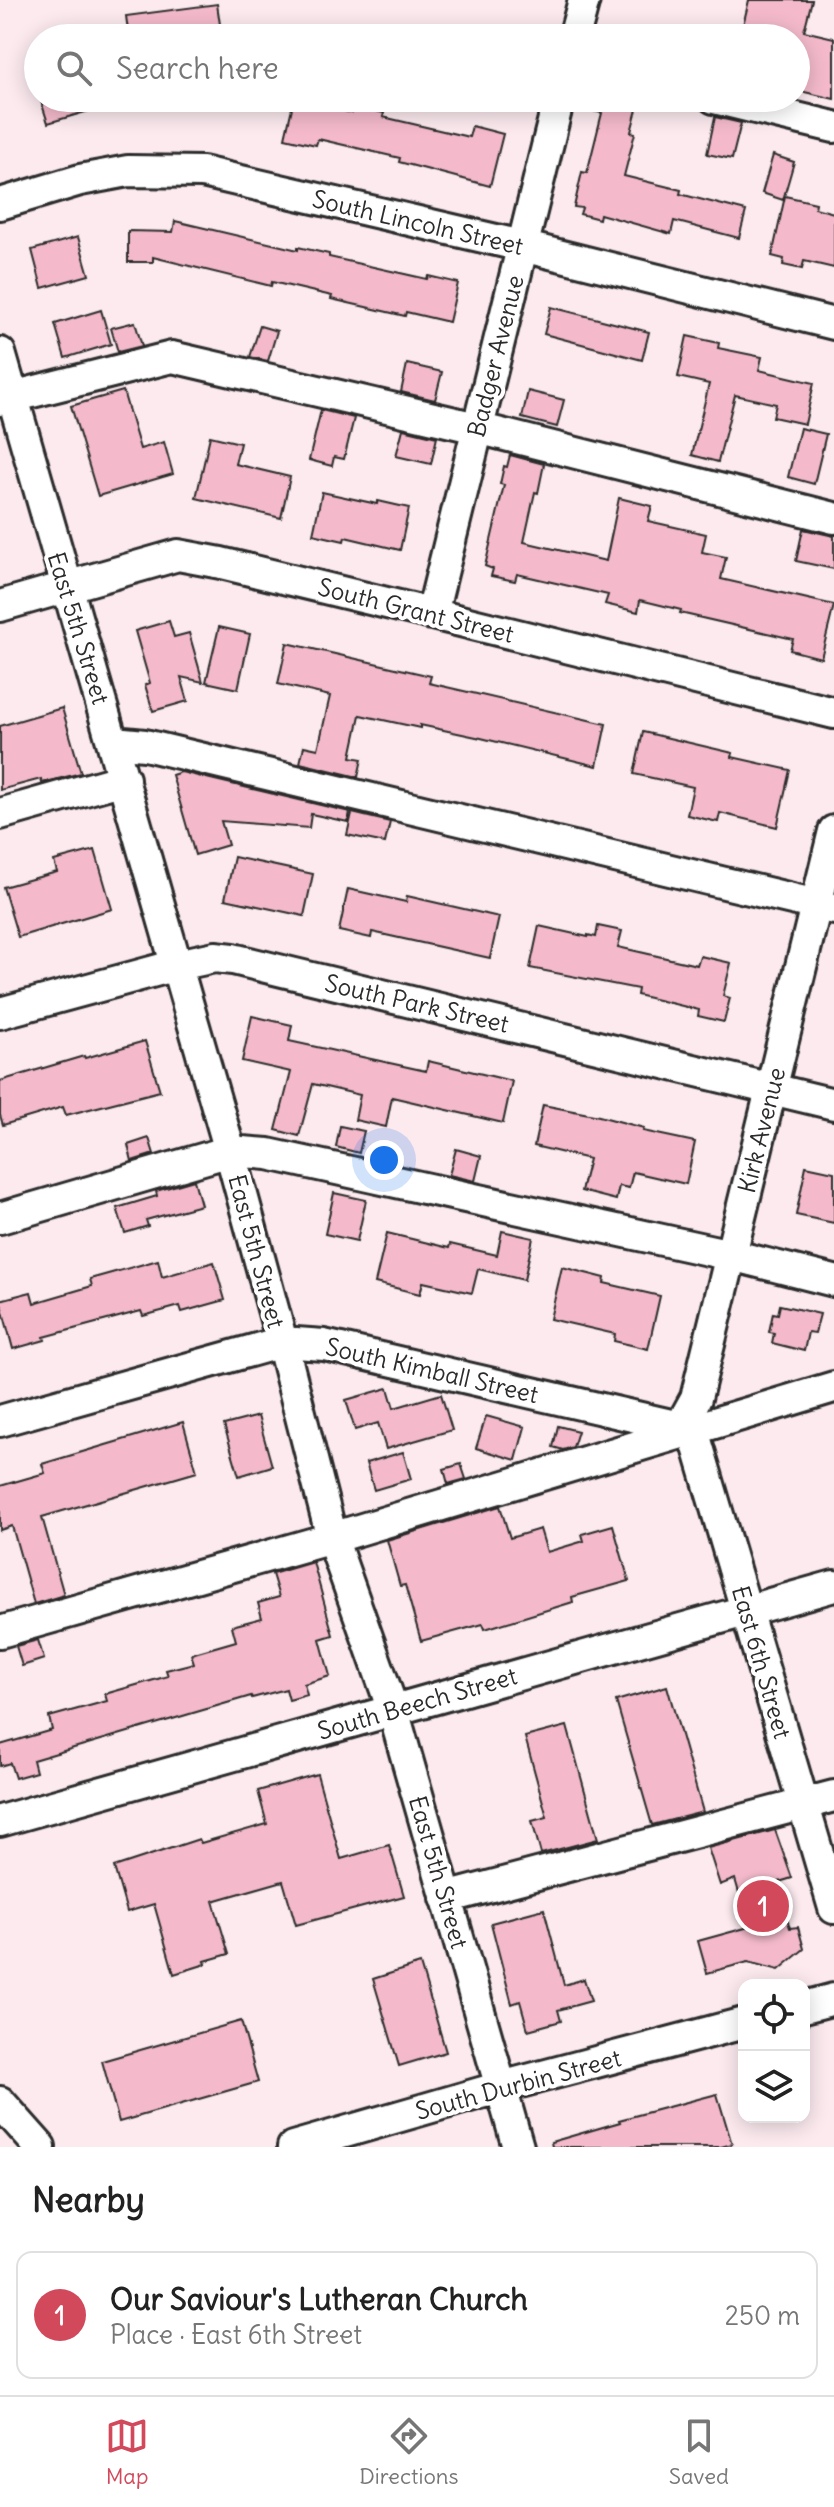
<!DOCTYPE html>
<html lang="en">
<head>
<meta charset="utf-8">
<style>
  body { margin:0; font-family:Delius,sans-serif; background:#f6f6f6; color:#222 }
  .controls { position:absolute; right:24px; bottom:24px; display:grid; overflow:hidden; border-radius:16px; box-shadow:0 4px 20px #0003 }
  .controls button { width:72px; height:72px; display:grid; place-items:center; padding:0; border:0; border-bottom:2px solid #e0e0e0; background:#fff; color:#222; font:40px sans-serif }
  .you { position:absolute; left:384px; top:1160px; width:28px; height:28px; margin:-20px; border:6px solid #fff; border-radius:50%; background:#1a73e8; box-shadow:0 0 0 12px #1a73e833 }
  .badge { display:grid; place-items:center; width:52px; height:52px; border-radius:50%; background:#d1495b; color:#fff; font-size:26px; font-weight:700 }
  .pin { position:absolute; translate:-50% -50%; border:4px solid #fff; box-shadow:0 2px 8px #0006 }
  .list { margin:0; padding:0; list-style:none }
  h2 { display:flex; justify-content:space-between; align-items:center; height:104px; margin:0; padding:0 32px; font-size:34px }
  h2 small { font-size:26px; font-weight:400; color:#767676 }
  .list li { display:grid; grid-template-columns:52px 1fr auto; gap:24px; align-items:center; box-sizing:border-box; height:128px; margin:0 16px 16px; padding:0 16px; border:2px solid #e0e0e0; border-radius:16px }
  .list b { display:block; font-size:30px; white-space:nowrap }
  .list p { margin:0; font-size:26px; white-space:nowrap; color:#767676 }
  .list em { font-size:26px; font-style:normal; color:#767676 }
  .icon { flex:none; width:44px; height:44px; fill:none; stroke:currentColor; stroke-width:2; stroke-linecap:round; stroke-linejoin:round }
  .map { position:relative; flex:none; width:834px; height:2147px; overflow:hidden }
  .search { position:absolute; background:#fff; box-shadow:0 4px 20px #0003; left:24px; right:24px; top:24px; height:88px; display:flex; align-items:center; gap:20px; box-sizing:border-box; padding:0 28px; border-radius:44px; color:#767676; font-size:30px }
  .sheet { height:248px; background:#fff }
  nav { display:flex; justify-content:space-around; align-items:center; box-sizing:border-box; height:112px; border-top:2px solid #e0e0e0; background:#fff; font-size:22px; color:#767676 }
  nav a { display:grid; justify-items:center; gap:4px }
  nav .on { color:#d1495b }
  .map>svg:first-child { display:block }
</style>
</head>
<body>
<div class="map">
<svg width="834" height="2147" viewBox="0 0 834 2147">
  <rect width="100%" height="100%" fill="#fceaef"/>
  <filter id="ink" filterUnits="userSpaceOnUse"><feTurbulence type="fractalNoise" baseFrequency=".0125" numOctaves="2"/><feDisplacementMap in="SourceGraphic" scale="16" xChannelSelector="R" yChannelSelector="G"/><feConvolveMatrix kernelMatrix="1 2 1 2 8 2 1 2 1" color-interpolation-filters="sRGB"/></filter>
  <g filter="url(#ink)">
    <path fill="#f4bacb" stroke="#2b2b2b" stroke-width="2" d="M749,0h63l-8,31 30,7v61l-38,-9v-52h-56z
      M217,4l5,34h-93l-3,-22z
      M40,98h76v5l-68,20z
      M576,98h64l-9,34 4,1 -11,43 57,14 -1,4 66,17 -7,27 -65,-17 -3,13 -71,-20 -1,5 -19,-5 2,-6 -8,-1 8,-35 5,1 15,-60 -27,-6z
      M294,99l58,14 2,-7 30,7 -1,4 86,20 3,-11 31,8 -13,52 -91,-24 1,-4 -82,-19 -2,6 -31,-7z
      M715,117l26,6 -9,36 -25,-5z
      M773,155l21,7 -11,38 -21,-7z
      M785,196l31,7 -1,5 19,5v55l-30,-7 -2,8 -19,-4 1,-6 -12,-3z
      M175,221l123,29v-3l31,7v3l98,22 1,-3 30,7 -9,39 -43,-10 -1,4 -74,-17 1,-3 -60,-14 -1,4 -118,-29v5h-25v-31l45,1z
      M78,237l11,38 -47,13 -10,-38z
      M551,307l98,25 -7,28 -98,-26z
      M101,310l10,34 -46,14 -10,-34z
      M135,322l7,24 -24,6 -7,-24z
      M260,326l17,5 -9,30 -18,-4z
      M687,336l32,7 -1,5 44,9 -3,13 55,13 -9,41 -32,-7 3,-13 -41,-9 -17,67 -26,-7 17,-71 -31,-7z
      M407,364l35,8 -7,28 -34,-8z
      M123,391l17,58 24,-7 9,32 -75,22 -27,-90z
      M528,391l36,9 -7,27 -35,-9z
      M321,410l33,8 -10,41 -10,-2 -2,9 -23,-6z
      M800,428l26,6 -12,50 -26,-7z
      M403,429l34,8 -6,27 -35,-8z
      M210,436l30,7 -5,21 55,13 -9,41 -85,-20z
      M510,455l34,9 -6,29 -3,-1 -11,50 82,19 13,-63 33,8 -4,15 58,13 -4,18 24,5 -5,22 113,26 -13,53 -31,-8 3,-11 -113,-26 1,-3 -41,-10 -2,12 -33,-8 3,-9 -91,-21 -2,7 -24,-5 2,-7 -8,-3 19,-81 -4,-1 4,-18 3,1z
      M322,492l55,12 1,-3 31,7 -9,42 -55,-13 -1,4 -31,-7z
      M803,529l31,7v33l-38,-8z
      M169,621l5,16 15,-4 14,49 -22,-5 7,24 -35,10 -8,-26 5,-2 -15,-52z
      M219,627l31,7 -12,55 -32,-7z
      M287,643l144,33 -2,7 177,41 -9,42 -116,-28 -61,-13v3l-60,-13 -9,42 11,2 -4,18 -58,-14 4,-17 14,3 12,-53 -52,-12z
      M62,708l19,65 -39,10 -1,-4 -41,11v-64z
      M643,732l90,21 -1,4 58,13 -13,57 -57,-14 -2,9 -31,-7 6,-28 -59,-13z
      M181,772l169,40 -2,10 -37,-8 -2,14 -88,-7 7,24 -33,10 -23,-80z
      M352,813l38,9 -5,21 -38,-8z
      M95,850l17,59 -94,28 -15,-50 54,-15 -3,-11z
      M234,857l79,17 -9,42 -79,-17z
      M348,889l58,13 1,-6 92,21 -9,41 -118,-26 -1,6 -32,-7z
      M539,926l49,11v-2l8,2 2,-11 24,5 -4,16 79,18 3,-9 31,7 -8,33 7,2 -6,24 -26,-6 1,-6 -62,-15 1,-6 -108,-21z
      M252,1016l40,9 -3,16 137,30 2,-10 84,20 -9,42 -111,-26 -6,30 -31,-7 5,-25 -47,-11 -14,52 -23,-6 15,-58 -49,-11z
      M145,1041l15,50 -94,24 -3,-8 -60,18 -3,-10v-34l84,-25 1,2z
      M543,1105l56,11 45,12 -1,3 52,11 -9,42 -53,-12 -4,16 -10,-2 -3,14 -35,-9 8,-32 -55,-13z
      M340,1126l24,5 -5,22 -23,-6z
      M149,1138l5,16 -22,7 -4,-16z
      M456,1149l25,7 -6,25 -26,-6z
      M806,1166l28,6v51l-38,-8z
      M194,1180l7,25 -55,15 2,6 -23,7 -8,-25 40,-12 -1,-5z
      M334,1193l32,7 -9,41 -32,-7z
      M502,1231l31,7 -9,42 -46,-11 -6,24 -49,-11 -3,12 -45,-11 12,-50 62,15 1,-4 47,11z
      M158,1260l4,17 52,-15 11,38 -43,12 -2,-6 -37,10 -2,-5 -97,26 1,3 -32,9 -13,-49 31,-8 3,11 58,-17 -2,-7z
      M562,1267l43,11 -1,5 56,13 -12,53 -34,-8 1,-7 -65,-15z
      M780,1305l40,9 -5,19 -7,-1 -4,19 -32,-8 2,-10 -5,-1 4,-19 5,1z
      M388,1388l6,20 47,-14 11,36 -66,19 -8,-26 -23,7 -9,-30z
      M258,1416l14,50 -33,10 -15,-51z
      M486,1416l39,11 -9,33 -40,-12z
      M183,1422l14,50 -155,45 22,78 -30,9 -22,-78 -12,4v-44l45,-13 -3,-9z
      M558,1426l20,5 -5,16 -10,3 -10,-3z
      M403,1452l8,27 -37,11 -8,-27z
      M461,1464l5,15 -18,5 -4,-15z
      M500,1506l10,32 30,-9 7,23 37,-11 -2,-7 31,-9 16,56 -57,16 1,5 -88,27 -2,-5 -62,17 -16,-56 -5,1 -13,-46z
      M313,1562l20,73 -13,4 10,37 -26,8 3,11 -18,5 -3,-11 -34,9 -1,-2 -218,64 3,12 -21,6 -5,-15 -10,3v-21l52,-15 -3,-13 58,-16 -2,-7 63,-18 -2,-6 28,-7 -3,-9 45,-13 -4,-15 30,-8 -4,-15 21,-6 -7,-23z
      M38,1640l6,19 -22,7 -6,-20z
      M667,1686l36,126 -51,13 -36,-124z
      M567,1726l31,113 -57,15 -9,-33 15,-4 -22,-80z
      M317,1774l24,85 48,-14 15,51 -108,29 -13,-44 -70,20 16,53 -24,7 1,3 -32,10 -20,-70 -27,8 -13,-45 85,-28 2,4 66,-19 -9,-33z
      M775,1830l17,48 -16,5 14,45 8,-1 6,22 -25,21 -31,-8 -41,11 -9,-32 51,-14 -14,-48 -15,6 -12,-37z
      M544,1909l20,76 20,-6 7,22 -33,9 3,11 -33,9 -8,-29 -8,3 -21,-81z
      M420,1964l26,88 -47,14 -26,-87z
      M241,2021l17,61 -139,40 -17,-61z
      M717,2094l15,50 -11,3h-169l-1,-5 69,-20 -1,-2z"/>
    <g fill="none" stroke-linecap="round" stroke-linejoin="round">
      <g stroke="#2b2b2b" stroke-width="36">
        <path id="minor" d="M574,38l10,-38
          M714,98l120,29
          M0,204l80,-24 48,-9 74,1 320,74 312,78
          M0,353l230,798 52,191 50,196 61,172 125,437
          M0,400l172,-43 305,71 357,90
          M0,606l178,-51 43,8 211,51 402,99
          M432,614l127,-516
          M113,742l32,3 689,164
          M0,814l124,-35
          M0,1013l177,-48 38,-8 18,2 601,145
          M0,1218l230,-67 38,3 463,101 103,26
          M0,1421l282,-79 42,3 369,85 141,478
          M680,1427l16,-29 138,-567
          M0,1632l332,-94 502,-151
          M0,1821l834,-235
          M446,1898l388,-102
          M804,2007l30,-8
          M0,2102l40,45
          M293,2147l208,-60 243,-64"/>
      </g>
      <use href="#minor" stroke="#fff" stroke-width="30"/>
    </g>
  </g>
  <g text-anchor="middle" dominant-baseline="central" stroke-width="8" stroke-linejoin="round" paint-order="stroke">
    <g font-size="24" fill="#2b2b2b" stroke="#fff">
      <text transform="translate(418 222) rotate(13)">South Lincoln Street</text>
      <text transform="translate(495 356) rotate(-76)">Badger Avenue</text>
      <text transform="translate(416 610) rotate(14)">South Grant Street</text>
      <text transform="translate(79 628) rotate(73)">East 5th Street</text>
      <text transform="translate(417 1003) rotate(13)">South Park Street</text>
      <text transform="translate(761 1130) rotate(-76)">Kirk Avenue</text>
      <text transform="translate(257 1251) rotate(75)">East 5th Street</text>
      <text transform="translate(432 1370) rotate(13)">South Kimball Street</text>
      <text transform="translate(762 1662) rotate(74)">East 6th Street</text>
      <text transform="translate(417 1703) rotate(-16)">South Beech Street</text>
      <text transform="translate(439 1872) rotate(74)">East 5th Street</text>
      <text transform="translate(518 2084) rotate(-15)">South Durbin Street</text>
    </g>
  </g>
</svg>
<div class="controls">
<button><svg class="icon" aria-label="locate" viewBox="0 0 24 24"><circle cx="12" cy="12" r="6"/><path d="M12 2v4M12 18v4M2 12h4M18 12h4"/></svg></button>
<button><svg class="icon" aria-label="layers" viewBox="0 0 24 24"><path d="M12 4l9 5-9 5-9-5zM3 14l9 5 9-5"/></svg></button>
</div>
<div class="you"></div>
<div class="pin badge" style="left:763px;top:1906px">1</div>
<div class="search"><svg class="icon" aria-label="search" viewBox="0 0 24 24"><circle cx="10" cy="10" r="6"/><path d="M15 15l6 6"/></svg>Search here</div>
</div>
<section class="sheet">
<h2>Nearby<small></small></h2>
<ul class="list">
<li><span class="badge">1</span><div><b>Our Saviour's Lutheran Church</b><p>Place · East 6th Street</p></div><em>250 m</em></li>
</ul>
</section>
<nav>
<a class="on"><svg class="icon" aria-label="map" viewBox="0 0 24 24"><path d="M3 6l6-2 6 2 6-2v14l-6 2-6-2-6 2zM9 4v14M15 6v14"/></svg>Map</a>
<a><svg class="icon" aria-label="directions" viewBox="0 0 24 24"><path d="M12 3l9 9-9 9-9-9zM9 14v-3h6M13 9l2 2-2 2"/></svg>Directions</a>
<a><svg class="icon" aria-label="saved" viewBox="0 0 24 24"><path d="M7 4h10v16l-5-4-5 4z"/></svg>Saved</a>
</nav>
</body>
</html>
